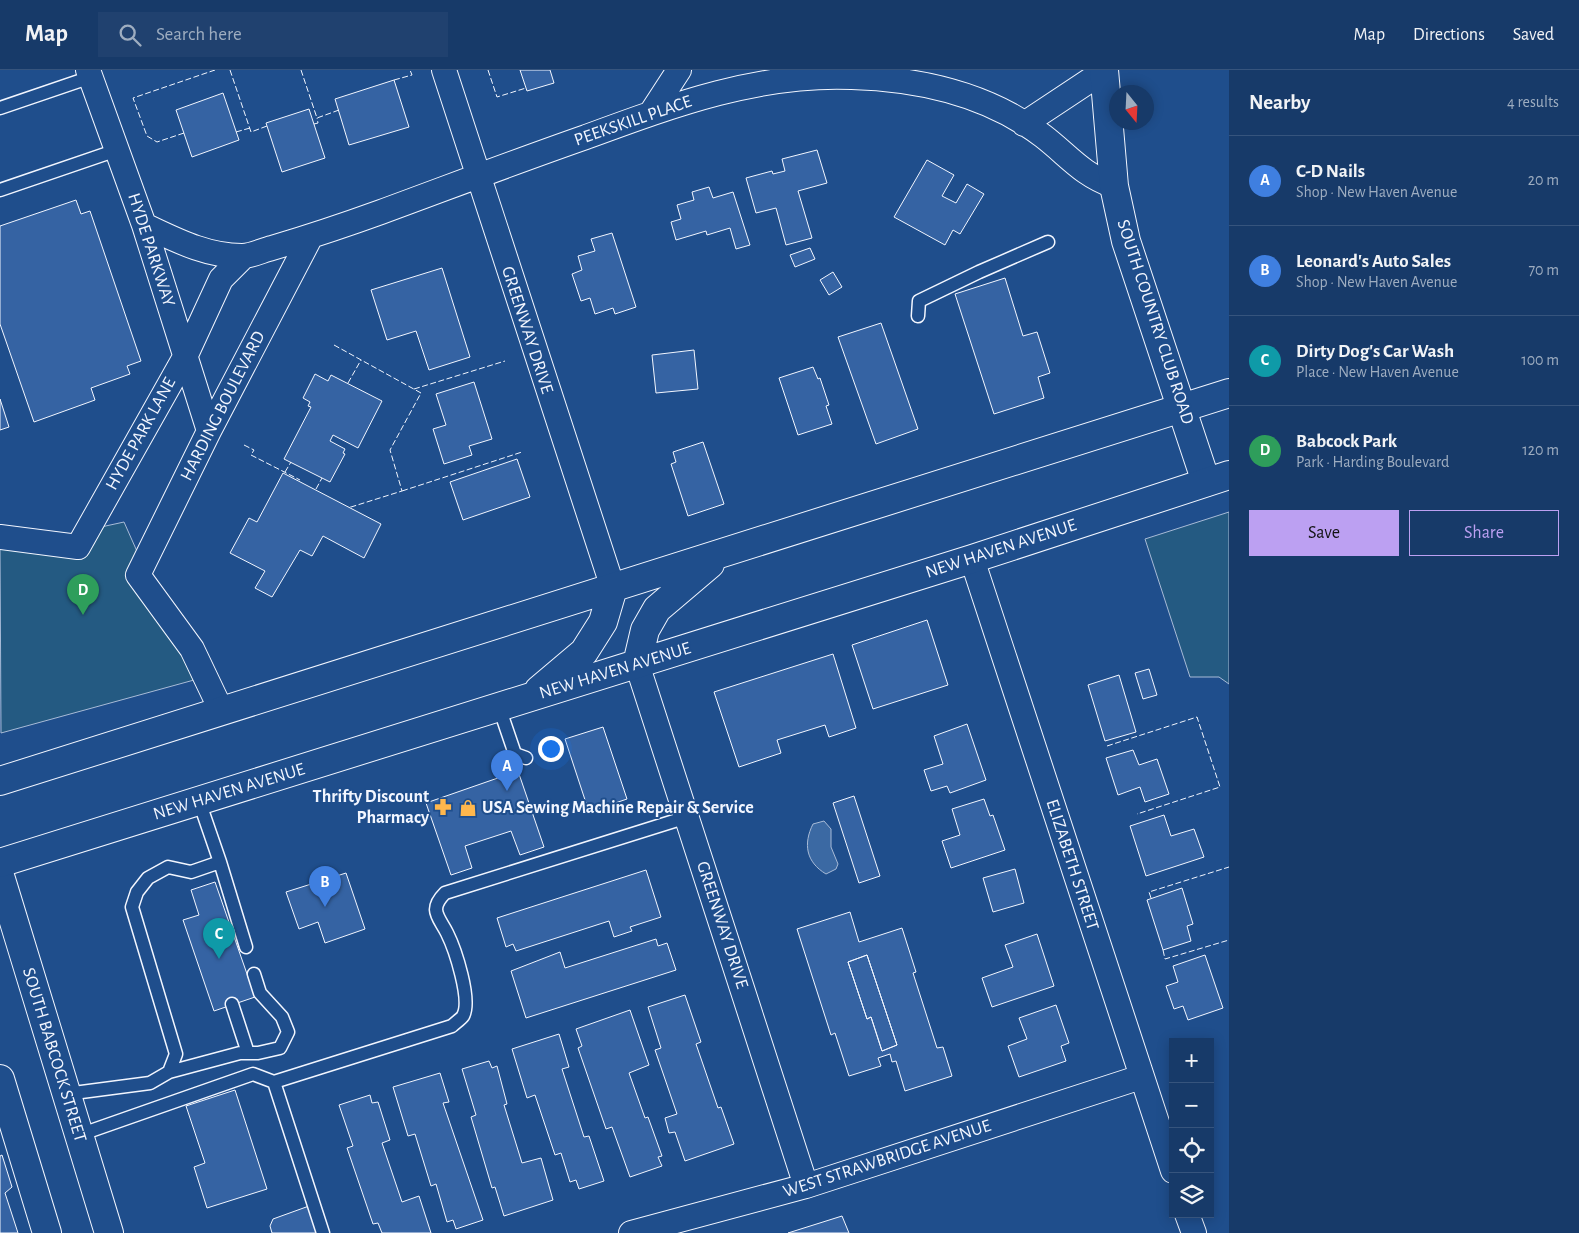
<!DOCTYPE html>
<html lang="en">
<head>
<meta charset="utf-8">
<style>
  body { margin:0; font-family:"Alegreya Sans",sans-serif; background:#20416f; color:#f1f3f6 }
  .controls { position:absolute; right:15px; bottom:15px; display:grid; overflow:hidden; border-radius:0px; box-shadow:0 2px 12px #0003 }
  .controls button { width:45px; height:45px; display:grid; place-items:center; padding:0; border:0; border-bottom:1px solid #36547d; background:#173a69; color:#f1f3f6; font:25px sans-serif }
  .compass { position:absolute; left:1109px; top:15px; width:45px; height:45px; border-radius:50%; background:#173a69; box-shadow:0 2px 12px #0003; rotate:162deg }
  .you { position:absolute; left:550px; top:678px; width:18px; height:18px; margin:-12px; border:4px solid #fff; border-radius:50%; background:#1a73e8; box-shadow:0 0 0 8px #1a73e833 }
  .badge { display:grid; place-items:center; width:32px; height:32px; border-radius:50%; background:#bca0f2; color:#fff; font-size:16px; font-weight:700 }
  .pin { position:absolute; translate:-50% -41px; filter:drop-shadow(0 1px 2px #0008) }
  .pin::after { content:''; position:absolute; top:26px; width:18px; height:15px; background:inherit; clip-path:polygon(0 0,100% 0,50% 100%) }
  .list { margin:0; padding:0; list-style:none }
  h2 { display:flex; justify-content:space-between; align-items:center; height:65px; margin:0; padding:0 20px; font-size:21px }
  h2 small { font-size:16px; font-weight:400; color:#9eadc0 }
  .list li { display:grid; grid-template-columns:32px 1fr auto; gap:15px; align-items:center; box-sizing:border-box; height:90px; padding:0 20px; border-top:1px solid #36547d }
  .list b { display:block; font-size:19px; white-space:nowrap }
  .list p { margin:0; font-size:16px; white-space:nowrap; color:#9eadc0 }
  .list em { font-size:16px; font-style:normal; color:#9eadc0 }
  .actions { display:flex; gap:10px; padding:15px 20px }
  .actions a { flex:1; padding:11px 0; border:1px solid #bca0f2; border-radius:0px; text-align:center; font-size:18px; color:#bca0f2 }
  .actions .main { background:#bca0f2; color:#111 }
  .icon { flex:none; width:28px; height:28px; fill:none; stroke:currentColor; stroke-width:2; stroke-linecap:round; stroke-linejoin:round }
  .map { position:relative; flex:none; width:1229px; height:1163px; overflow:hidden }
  header { display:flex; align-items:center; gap:30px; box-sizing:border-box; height:70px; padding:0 25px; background:#173a69; border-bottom:1px solid #36547d }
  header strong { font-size:24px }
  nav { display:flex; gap:28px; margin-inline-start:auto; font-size:18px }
  .search { width:350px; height:45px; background:#20416f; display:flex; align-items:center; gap:12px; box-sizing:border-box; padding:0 18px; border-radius:0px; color:#9eadc0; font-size:19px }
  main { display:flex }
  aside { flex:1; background:#173a69 }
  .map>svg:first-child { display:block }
</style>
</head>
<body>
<header>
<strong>Map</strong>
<div class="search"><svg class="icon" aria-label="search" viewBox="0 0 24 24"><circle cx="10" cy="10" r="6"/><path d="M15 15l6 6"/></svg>Search here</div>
<nav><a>Map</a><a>Directions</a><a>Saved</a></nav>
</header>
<main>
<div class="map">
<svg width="1229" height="1163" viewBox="0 0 1229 1163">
  <rect width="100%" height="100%" fill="#1f4e8c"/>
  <path fill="#245a82" stroke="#a8bbd7" d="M1229,442v172l-10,-7h-29l-45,-138z
    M124,452l70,158 -193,53 -1,-184z"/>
  <path fill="#3b69a3" stroke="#a8bbd7" d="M824,751l7,8v18l7,17 -2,5 -10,5c-20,-12 -23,-30 -13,-50z"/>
  <path fill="#3563a3" stroke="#f2f6ff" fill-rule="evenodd" d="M520,0h30l4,13 -27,8z
    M394,10l15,47 -60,18 -14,-46z
    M223,23l16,47 -47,17 -16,-47z
    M309,39l16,49 -43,14 -16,-49z
    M817,80l10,33 -29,8 14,47 -26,7 -10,-37 -20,5 -10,-35 26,-7 1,3 12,-3 -3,-12z
    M927,90l27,15 -12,21 14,7 11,-19 17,10 -24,40 -7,-4 -8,15 -51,-28z
    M709,117l4,11 20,-6 17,53 -14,4 -6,-21 -23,7 -1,-4 -30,9 -5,-18 10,-3 -4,-14 17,-5 -2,-8z
    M76,130l5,14 9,-3 51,150 -14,5 3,8 -39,14 4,12 -61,22 -34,-98v-98z
    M612,163l24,74 -21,7 -2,-6 -18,6 -5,-16 -9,3 -9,-27 10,-4 -4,-14 17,-5 -4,-12z
    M810,178l5,11 -20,8 -5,-12z
    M442,198l28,89 -41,13 -13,-39 -29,9 -16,-50z
    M833,202l9,15 -13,8 -9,-15z
    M1005,208l18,58 14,-4 13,41 -12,4 6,21 -50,16 -39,-120z
    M881,253l37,106 -42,15 -38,-107z
    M694,280l4,39 -42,4 -4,-38z
    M813,297l5,12 2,-1 9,27 -3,1 6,18 -34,11 -19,-57z
    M315,304l13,7 3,-6 51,26 -24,47 -25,-13 -3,6 15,8 -2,4 2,1 -15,28 -46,-23 27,-52 -3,-1 2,-4 -7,-4z
    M474,312l18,57 -23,7 3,9 -28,9 -11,-35 13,-4 -10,-31z
    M0,329l9,28 -9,3z
    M703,372l21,62 -36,12 -17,-52 5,-2 -3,-10z
    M517,389l13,38 -67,23 -13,-38z
    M283,403l98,51 -17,34 -41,-22 -11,20 -12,-6 -28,47 -17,-9 10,-17 -35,-18 19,-35 8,4z
    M927,550l21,65 -75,24 -21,-64z
    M833,584l23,74 -27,9 -4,-12 -48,15 4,13 -42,14 -25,-75z
    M1149,599l8,26 -14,4 -8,-26z
    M1119,605l17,57 -31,9 -17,-56z
    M967,654l19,56 -36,13 -3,-7 -16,5 -7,-21 19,-6 -9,-28z
    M603,657l24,72 -38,13 -24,-73z
    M1133,680l6,15 18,-6 12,35 -24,8 -5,-15 -22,8 -12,-37z
    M518,701l26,76 -24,8 -9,-24 -46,15 7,22 -21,7 -25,-72z
    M854,726l26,80 -21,7 -26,-80z
    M984,729l6,17 3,-1 12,35 -54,18 -9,-27 18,-6 -8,-26z
    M1164,745l7,21 23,-7 10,28 -58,19 -16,-50z
    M1015,799l9,34 -31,9 -10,-34z
    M646,800l15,47 -31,10 2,4 -18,6 -5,-16 -93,30 -3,-7 -7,3 -9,-29z
    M346,803l19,56 -40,14 -7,-21 -19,7 -13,-37z
    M215,812l40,115 -41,14 -31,-91 16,-5 -8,-25z
    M1182,818l11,36 -6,2 4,15 -28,9 -16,-50z
    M850,842l9,30 43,-14 14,44 -3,1 24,75 6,-1 9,29 -47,15 -9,-30 -4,1 -2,-8 -12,4 3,8 -32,10 -14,-43 -4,2 -34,-106zM867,885l30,90 -15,6 -11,-34 -4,2 -19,-57z
    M1037,864l17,52 -62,21 -10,-29 31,-11 -8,-22z
    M656,869l2,7 9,-3 9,27 -150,48 -15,-47 49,-19 5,16z
    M867,885l30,90 -15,6 -11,-34 -4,2 -19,-57z
    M1205,885l18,53 -35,12 -5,-14 -9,3 -8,-23 12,-4 -5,-16z
    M685,925l16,47 -5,2 22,64 3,-1 13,37 -49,17 -10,-29 -6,1 -4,-15 12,-4 -22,-64 6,-2 -13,-41z
    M1056,935l13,38 -8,3 5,15 -47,16 -11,-31 19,-7 -8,-21z
    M630,940l19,55 -20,8 16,45 3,-1 14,39 -4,1 4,9 -32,11 -18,-50 -6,2 -28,-81 4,-2 -6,-17z
    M559,964l10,33 -7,2 22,68 5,-1 15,45 -25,8 -3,-9 -6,2 -9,-29 -6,2 -20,-60 -8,3 -15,-49z
    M489,991l3,7 5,-2 10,38 -3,1 18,58 19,-5 12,42 -49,16 -9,-29 -3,1 -21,-71 5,-2 -14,-46z
    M440,1003l9,29 -6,1 40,117 -27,9 -3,-9 -6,2 -11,-38 -5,2 -16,-52 -7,2 -15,-49z
    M235,1020l32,99 -60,19 -13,-41 11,-4 -19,-57z
    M370,1025l2,8 6,-1 12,38 -8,3 20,59 17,-6 12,37h-49l-4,-10 -5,1 -26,-76 6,-2 -14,-41z
    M2,1085l10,32 -7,6 13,40h-18v-77z
    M309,1136l9,27h-46l-2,-7 3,-7z
    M842,1146l7,17h-61z"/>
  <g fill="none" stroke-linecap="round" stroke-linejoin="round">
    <g stroke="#f2f6ff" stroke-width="15">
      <path id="lane" d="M0,38l91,-31
        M0,120l117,-40
        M918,246l1,-15 60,-29 69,-30
        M499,637l16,47 11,4
        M220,792l26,85
        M232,934l16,49
        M169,1002l71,-19h18l22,-5 8,-16 -6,-15 -22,-24 -6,-19
        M66,1024l84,-11 19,-11 7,-18 -44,-147 5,-15 11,-14 20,-11 23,5 29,-10 -21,-61
        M79,1065l174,-61 21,8
        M323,1163l-49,-151 178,-56c3,-3 9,-7 11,-10 9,-16 -8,-67 -16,-83 -8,-16 -19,-23 -2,-40l242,-76"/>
    </g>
    <g stroke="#f2f6ff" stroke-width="26">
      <path id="street" d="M88,0l56,155 65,206
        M444,0l169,518
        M651,43l28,-43
        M1024,54l80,-53
        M144,155c32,15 62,31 98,31 10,0 21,-6 30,-8 37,-11 73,-23 109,-36 68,-25 136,-51 205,-75 87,-32 173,-64 266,-60 68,2 136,17 191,59 26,20 38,38 71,50
        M0,467l78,10 107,-190 36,-78 23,-23
        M972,489l201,612
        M637,594l169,522
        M222,642l-30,-63 -54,-74 71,-144 101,-193
        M1187,1144l7,19
        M631,1163l175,-47 335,-109"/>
    </g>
    <g stroke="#f2f6ff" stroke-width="30">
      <path id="secondary" d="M1104,0l10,116 12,55 80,241
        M0,806l109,357
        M0,1009l47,154"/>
    </g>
    <g stroke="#f2f6ff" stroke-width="30">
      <path id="primary" d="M637,594l8,-34 12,-21 53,-45
        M539,620l45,-38 19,-30 10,-34
        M0,711l1229,-388
        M0,793l972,-304 257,-84"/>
    </g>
    <use href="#lane" stroke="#1f4e8c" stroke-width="12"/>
    <use href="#street" stroke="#1f4e8c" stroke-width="24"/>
    <use href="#secondary" stroke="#1f4e8c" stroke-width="28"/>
    <use href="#primary" stroke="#1f4e8c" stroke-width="28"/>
    <path stroke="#f2f6ff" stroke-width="1" stroke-dasharray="6 2.5" stroke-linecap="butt" d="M230,0l21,62 16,-6
      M301,0l16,48 22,-8
      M488,0l9,27 29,-9
      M394,10l18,-5 -2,-5
      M314,54l4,-1 -1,-5
      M236,62l14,-4
      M184,63l-27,9 -10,-6 -14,-38 82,-28
      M334,275l87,48 -31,57 12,41 -51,16 -3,-1
      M348,313l13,-23
      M414,319l91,-28
      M244,375l10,5 -3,5 49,25
      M285,402l6,-10
      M316,419l6,-11
      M402,421l120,-39
      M1107,676l90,-29 23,70 -83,27
      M1151,828l-2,-6 80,-25
      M1163,880l2,9 64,-19"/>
  </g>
  <defs>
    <g id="pharmacy-bare" transform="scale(1.35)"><path d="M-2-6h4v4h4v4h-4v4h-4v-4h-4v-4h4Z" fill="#ffb74d" stroke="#1f4e8c" stroke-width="2.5" paint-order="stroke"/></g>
    <g id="shop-bare" transform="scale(1.35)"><path d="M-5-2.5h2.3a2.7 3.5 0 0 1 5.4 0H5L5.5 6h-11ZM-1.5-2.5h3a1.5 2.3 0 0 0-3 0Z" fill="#ffb74d" stroke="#1f4e8c" stroke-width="2.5" paint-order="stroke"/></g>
  </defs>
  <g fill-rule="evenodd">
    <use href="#pharmacy-bare" x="443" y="737"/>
    <use href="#shop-bare" x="468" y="738"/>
  </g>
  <g text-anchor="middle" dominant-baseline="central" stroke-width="4" stroke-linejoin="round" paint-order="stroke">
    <g font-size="18" fill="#f2f6ff" stroke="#1f4e8c">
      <text transform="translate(633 51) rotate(-19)">PEEKSKILL PLACE</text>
      <text transform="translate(151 180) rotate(72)">HYDE PARKWAY</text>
      <text transform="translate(1155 252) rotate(72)">SOUTH COUNTRY CLUB ROAD</text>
      <text transform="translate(527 260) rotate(72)">GREENWAY DRIVE</text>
      <text transform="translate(223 336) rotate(-63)">HARDING BOULEVARD</text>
      <text transform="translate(141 364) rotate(-61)">HYDE PARK LANE</text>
      <text transform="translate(1001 479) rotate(-18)">NEW HAVEN AVENUE</text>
      <text transform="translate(615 601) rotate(-17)">NEW HAVEN AVENUE</text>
      <text transform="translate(229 722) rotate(-17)">NEW HAVEN AVENUE</text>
      <text transform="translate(1072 795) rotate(72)">ELIZABETH STREET</text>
      <text transform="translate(722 855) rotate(72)">GREENWAY DRIVE</text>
      <text transform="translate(54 985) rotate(73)">SOUTH BABCOCK STREET</text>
      <text transform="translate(887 1089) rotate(-18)">WEST STRAWBRIDGE AVENUE</text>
    </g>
    <g font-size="18" font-weight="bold" fill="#f2f6ff" stroke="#1f4e8c" text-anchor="end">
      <text x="429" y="727">Thrifty Discount<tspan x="429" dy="21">Pharmacy</tspan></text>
      <text x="482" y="738" text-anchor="start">USA Sewing Machine Repair &amp; Service</text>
    </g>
  </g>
</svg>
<div class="controls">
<button>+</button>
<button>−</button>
<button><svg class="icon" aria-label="locate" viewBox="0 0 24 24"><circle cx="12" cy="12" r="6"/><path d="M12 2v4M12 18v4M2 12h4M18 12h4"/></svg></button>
<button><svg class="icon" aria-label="layers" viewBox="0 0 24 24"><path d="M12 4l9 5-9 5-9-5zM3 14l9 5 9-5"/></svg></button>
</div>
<svg class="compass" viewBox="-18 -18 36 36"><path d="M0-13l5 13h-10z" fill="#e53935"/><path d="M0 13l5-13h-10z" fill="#9eadc0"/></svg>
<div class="you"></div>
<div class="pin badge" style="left:507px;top:721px;background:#3f7fe0">A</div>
<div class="pin badge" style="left:325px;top:837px;background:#3f7fe0">B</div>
<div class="pin badge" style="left:219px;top:889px;background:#0f9aa8">C</div>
<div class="pin badge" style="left:83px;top:545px;background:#2e9e5b">D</div>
</div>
<aside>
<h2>Nearby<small>4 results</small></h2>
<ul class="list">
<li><span class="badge" style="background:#3f7fe0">A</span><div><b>C-D Nails</b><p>Shop · New Haven Avenue</p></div><em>20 m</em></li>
<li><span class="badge" style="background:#3f7fe0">B</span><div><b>Leonard's Auto Sales</b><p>Shop · New Haven Avenue</p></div><em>70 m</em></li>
<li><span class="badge" style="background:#0f9aa8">C</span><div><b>Dirty Dog's Car Wash</b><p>Place · New Haven Avenue</p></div><em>100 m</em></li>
<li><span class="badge" style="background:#2e9e5b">D</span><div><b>Babcock Park</b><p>Park · Harding Boulevard</p></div><em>120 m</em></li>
</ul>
<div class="actions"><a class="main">Save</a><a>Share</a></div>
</aside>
</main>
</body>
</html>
